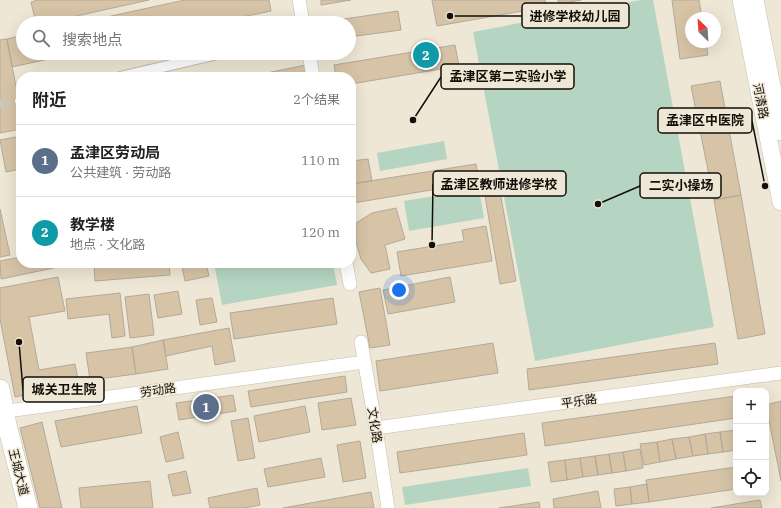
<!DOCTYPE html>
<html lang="zh">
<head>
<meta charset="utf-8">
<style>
  body { margin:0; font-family:"IBM Plex Serif","Noto Sans SC",serif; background:#f6f6f6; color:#222 }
  .controls { position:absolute; right:12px; bottom:12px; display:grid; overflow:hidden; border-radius:8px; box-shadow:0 4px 16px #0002 }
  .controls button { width:36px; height:36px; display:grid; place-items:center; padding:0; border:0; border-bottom:1px solid #e0e0e0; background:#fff; color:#222; font:20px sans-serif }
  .compass { position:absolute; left:685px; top:12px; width:36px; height:36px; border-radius:50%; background:#fff; box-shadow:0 4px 16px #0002; rotate:335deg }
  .you { position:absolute; left:399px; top:290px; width:14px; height:14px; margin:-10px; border:3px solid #fff; border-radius:50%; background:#1a73e8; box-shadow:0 0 0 6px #1a73e833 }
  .badge { display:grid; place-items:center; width:26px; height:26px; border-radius:50%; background:#111827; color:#fff; font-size:13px; font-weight:700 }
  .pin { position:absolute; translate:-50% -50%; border:2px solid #fff; box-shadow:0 1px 4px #0006 }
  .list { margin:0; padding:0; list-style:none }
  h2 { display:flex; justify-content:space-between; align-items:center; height:52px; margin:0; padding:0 16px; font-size:17px }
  h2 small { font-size:13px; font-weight:400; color:#767676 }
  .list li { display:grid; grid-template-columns:26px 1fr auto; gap:12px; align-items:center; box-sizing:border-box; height:72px; padding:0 16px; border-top:1px solid #e0e0e0 }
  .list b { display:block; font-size:15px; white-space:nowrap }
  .list p { margin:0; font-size:13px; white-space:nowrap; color:#767676 }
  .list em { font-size:13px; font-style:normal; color:#767676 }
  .icon { flex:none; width:22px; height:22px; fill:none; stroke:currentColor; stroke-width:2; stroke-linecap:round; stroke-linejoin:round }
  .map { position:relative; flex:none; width:781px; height:508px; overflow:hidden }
  .search { position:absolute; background:#fff; box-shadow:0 4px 16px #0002; left:16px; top:16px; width:340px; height:44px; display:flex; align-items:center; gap:10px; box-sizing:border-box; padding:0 14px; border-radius:22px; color:#767676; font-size:15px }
  .panel { position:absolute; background:#fff; box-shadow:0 4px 16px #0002; left:16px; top:72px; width:340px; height:196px; border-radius:16px }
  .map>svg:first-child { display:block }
</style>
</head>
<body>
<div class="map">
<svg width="781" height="508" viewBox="0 0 781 508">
  <rect width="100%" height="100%" fill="#eee7d5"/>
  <path fill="#b5d5c2" d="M641,0h12l61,327 -179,34 -62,-329z
    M444,141l3,18 -67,12 -3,-18z
    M479,189l5,29 -75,13 -5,-30z
    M214,263h119l4,22 -115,20z
    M528,468l3,18 -126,19 -3,-18z"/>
  <path fill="#d7c4a7" stroke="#b3a999" d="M38,0h111l-104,23h-9l-5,-21z
    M185,0h84l2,11 -57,12h-135z
    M321,0h30l-30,5z
    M432,0h113l1,7 -109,19z
    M558,0h23l-22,4z
    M672,0h27l3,18h-11v24h15l2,13 -28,4z
    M398,11l3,19 -52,7v-14h-25v-1z
    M23,35v18h53l-64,14 -5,-28z
    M7,39l14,74v16l-21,4v-93z
    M455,45l4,21 -108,18v-7h-15l-2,-12z
    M306,65l3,12h-62z
    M720,81l21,114 -27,5 -23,-114z
    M21,136v33l-15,3 -6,-32z
    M368,159l4,22 -21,3v-23z
    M476,164l3,18 -126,21 -2,-19z
    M497,175l19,106 -16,3 -18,-106z
    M741,195l24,139 -27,5 -24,-139z
    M396,208l9,31 -20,6 5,24 -19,4 -10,-14 -5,-17v-19l16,-10z
    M0,209l10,46 -10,2z
    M486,226l6,35 -91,15 -4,-24 67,-11 -2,-11z
    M21,257v6h41l1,3 -62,13 -1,-18z
    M94,263h75l1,12 -75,6z
    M181,263h25l3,13 -24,5z
    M58,277l7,34 -36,6 10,53 36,-6 4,21 -64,12 -15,-78v-31z
    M450,277l5,25 -67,12 -5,-24z
    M380,288l10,57 -20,3 -11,-56z
    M178,291l4,23 -24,4 -4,-23z
    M120,293l5,43 -13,2 -3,-24 -41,5 -2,-20z
    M149,294l5,41 -24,3 -5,-41z
    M212,298l5,24 -17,3 -4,-25z
    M333,298l4,26 -103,15 -4,-26z
    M229,328l6,33 -20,4 -3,-19 -46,10 -3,-16z
    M163,340l5,29 -32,5 -4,-27z
    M493,343l5,30 -118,18 -4,-30z
    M715,343l3,21 -189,26 -2,-21z
    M132,347l4,27 -46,6 -4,-27z
    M345,376l2,16 -96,15 -3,-16z
    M233,395l3,16 -57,9 -3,-17z
    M736,396v22l-191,28 -3,-23z
    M351,398l5,27 -34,5 -4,-27z
    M781,401v80l-15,-76z
    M137,406l5,27 -81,14 -6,-26z
    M305,406l5,26 -51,10 -5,-26z
    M248,418l7,40 -17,3 -7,-40z
    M42,422l20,86h-22l-20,-80z
    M736,430v20l-13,2 -3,-20z
    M178,432l6,26 -18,4 -6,-25z
    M720,432l3,20 -15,2 -3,-20z
    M524,433l3,22 -127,18 -3,-21z
    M705,434l3,20 -15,2 -4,-19z
    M689,437l4,19 -17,3 -4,-20z
    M672,439l4,20 -16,3 -3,-20z
    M360,441l6,37 -23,4 -6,-37z
    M657,442l3,20 -16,3 -4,-21z
    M640,449l3,19 -17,3 -3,-19z
    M623,452l3,19 -14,2 -3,-19z
    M609,454l3,19 -14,2 -3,-19z
    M595,456l3,19 -15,2 -3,-19z
    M321,458l4,19 -57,10 -4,-18z
    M580,458l3,19 -16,3 -2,-20z
    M565,460l2,20 -16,2 -3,-20z
    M736,467v22l-87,13 -3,-22z
    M186,471l5,22 -18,3 -5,-21z
    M150,481l3,27h-72l-2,-20z
    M647,484l2,18 -17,2 -2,-17z
    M630,487l2,17 -16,2 -2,-17z
    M257,488l3,17 -16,3h-34l-2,-10z
    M598,491l3,17h-47l-1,-9z
    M371,492l3,16h-91z
    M760,500l2,8h-51z
    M539,502l1,6h-41z"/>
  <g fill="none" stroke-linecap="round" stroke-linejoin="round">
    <path stroke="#cdc7b6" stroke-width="10" stroke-dasharray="10 5" stroke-linecap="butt" d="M0,105l20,-4"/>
    <g stroke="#c5bead" stroke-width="12">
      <path id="pedestrian" d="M120,77l102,-24
        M20,101l1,-1"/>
    </g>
    <g stroke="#c5bead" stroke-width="14">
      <path id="minor" d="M299,0l4,23
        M309,53l4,24
        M346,263l4,21
        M361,342l15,86 12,80
        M0,412l364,-50
        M376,428l405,-55"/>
    </g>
    <g stroke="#c5bead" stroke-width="18">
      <path id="tertiary" d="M741,0l40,202
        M755,0l26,132"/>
    </g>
    <g stroke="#c5bead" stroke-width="20">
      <path id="secondary" d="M0,389l7,36 21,83"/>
    </g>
    <use href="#pedestrian" stroke="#fff" stroke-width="10"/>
    <use href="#minor" stroke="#fff" stroke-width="13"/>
    <use href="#tertiary" stroke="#fff" stroke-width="17"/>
    <use href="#secondary" stroke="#fff" stroke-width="19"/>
  </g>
  <g text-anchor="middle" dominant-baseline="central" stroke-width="3" stroke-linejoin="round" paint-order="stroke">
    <g font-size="12" fill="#120f09" stroke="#eee7d5">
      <text transform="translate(761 101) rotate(79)">河清路</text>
      <text transform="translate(158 390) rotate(-8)">劳动路</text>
      <text transform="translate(579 401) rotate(-8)">平乐路</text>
      <text transform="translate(375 425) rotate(81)">文化路</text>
      <text transform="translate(19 472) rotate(76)">王城大道</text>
    </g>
  </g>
  <path fill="none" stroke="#120f09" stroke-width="1.5" d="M450 16L522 16M413 120L441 77M765 186L752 121M432 245L433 184M598 204L640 186M19 342L23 390"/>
  <g fill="#120f09" stroke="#eee7d5" stroke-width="1.5">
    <circle cx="450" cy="16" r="4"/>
    <circle cx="413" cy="120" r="4"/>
    <circle cx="765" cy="186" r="4"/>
    <circle cx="432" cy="245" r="4"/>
    <circle cx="598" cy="204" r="4"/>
    <circle cx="19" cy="342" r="4"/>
  </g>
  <g fill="#eee7d5" stroke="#120f09" stroke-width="1.5">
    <rect x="522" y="3" width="107" height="25" rx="4"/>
    <rect x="441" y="64" width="133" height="25" rx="4"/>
    <rect x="658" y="108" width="94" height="25" rx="4"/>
    <rect x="433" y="171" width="133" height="25" rx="4"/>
    <rect x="640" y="173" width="81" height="25" rx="4"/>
    <rect x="23" y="377" width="81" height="25" rx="4"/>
  </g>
  <g font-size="13" text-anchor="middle" font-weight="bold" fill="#120f09">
    <text x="575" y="21">进修学校幼儿园</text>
    <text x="508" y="81">孟津区第二实验小学</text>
    <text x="705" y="125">孟津区中医院</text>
    <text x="499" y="189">孟津区教师进修学校</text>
    <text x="681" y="190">二实小操场</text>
    <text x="64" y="394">城关卫生院</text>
  </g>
</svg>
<div class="controls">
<button>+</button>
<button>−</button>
<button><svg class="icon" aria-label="locate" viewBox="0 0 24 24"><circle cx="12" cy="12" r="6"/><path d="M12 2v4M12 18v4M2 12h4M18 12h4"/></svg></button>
</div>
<svg class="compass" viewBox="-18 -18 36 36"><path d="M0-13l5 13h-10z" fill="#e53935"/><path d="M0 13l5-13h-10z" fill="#767676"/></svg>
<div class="you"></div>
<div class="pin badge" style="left:206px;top:407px;background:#5c6f8a">1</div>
<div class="pin badge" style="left:426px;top:55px;background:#0f9aa8">2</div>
<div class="search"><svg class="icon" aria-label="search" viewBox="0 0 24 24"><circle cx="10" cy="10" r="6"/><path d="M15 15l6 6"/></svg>搜索地点</div>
<section class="panel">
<h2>附近<small>2个结果</small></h2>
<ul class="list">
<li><span class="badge" style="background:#5c6f8a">1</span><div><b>孟津区劳动局</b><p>公共建筑 · 劳动路</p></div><em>110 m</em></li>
<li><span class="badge" style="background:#0f9aa8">2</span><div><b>教学楼</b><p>地点 · 文化路</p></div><em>120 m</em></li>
</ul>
</section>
</div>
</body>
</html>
